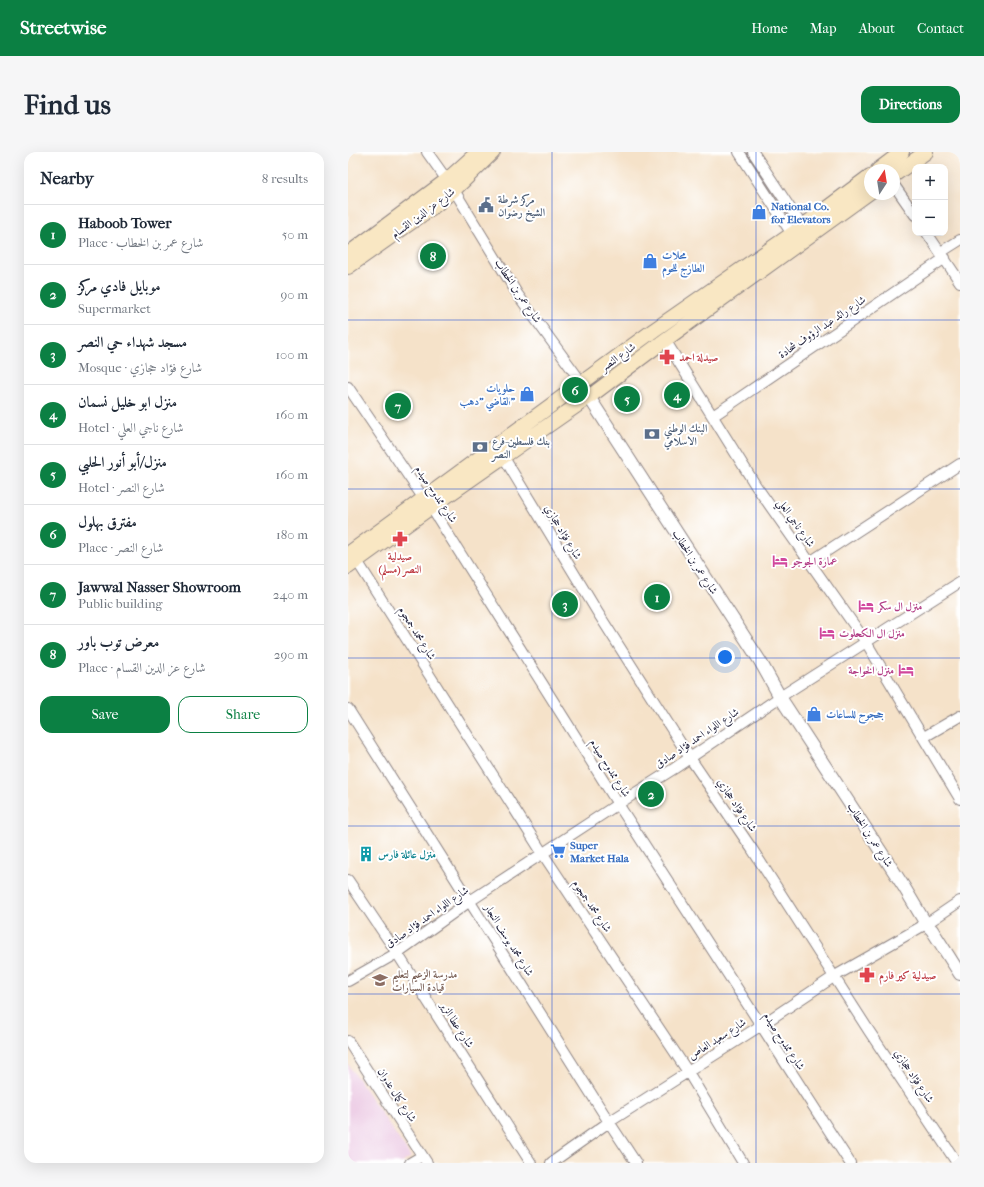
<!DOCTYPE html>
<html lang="en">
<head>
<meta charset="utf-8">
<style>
  body { margin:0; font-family:"IM FELL French Canon",Amiri,serif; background:#f6f6f7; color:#1f2937 }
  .controls { position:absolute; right:12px; top:12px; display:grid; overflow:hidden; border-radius:8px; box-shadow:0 4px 16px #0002 }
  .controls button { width:36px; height:36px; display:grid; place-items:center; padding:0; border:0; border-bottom:1px solid #e0e1e3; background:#fff; color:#1f2937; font:20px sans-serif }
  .compass { position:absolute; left:516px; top:12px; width:36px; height:36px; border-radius:50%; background:#fff; box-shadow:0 4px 16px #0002; rotate:12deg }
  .you { position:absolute; left:377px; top:505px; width:14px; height:14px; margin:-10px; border:3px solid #fff; border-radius:50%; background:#1a73e8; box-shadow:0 0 0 6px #1a73e833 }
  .badge { display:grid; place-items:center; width:26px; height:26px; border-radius:50%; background:#0b8043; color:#fff; font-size:13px; font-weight:700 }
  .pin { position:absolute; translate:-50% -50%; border:2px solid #fff; box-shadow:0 1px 4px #0006 }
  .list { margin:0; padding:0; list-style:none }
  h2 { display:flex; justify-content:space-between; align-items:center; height:52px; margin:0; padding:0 16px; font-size:17px }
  h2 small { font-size:13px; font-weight:400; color:#747a83 }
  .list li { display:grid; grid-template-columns:26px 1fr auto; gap:12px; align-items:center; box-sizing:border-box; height:60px; padding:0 16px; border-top:1px solid #e0e1e3 }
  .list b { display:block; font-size:15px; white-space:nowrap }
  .list p { margin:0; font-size:13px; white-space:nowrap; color:#747a83 }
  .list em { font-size:13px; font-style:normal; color:#747a83 }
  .actions { display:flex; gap:8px; padding:12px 16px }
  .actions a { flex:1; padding:9px 0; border:1px solid #0b8043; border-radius:12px; text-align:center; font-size:14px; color:#0b8043 }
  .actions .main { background:#0b8043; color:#fff }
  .map { position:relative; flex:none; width:612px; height:1011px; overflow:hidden; border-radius:12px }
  header { display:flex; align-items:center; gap:24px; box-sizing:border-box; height:56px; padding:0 20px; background:#0b8043; color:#fff }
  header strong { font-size:19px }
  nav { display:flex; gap:22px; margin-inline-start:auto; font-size:14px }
  .intro { display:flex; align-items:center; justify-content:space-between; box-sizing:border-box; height:96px; padding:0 24px }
  h1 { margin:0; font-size:28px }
  .button { padding:10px 18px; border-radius:12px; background:#0b8043; color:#fff; font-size:14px; font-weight:700 }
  main { display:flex; gap:24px; padding:0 24px }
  aside { flex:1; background:#fff; border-radius:12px; box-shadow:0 4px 16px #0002 }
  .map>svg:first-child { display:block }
</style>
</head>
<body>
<header>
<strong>Streetwise</strong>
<nav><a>Home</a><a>Map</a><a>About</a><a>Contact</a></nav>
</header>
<div class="intro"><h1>Find us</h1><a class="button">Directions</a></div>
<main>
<aside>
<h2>Nearby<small>8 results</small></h2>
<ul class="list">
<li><span class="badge">1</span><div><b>Haboob Tower</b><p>Place · شارع عمر بن الخطاب</p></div><em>50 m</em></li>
<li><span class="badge">2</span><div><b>موبايل فادي مركز</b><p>Supermarket</p></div><em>90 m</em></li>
<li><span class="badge">3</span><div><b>مسجد شهداء حي النصر</b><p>Mosque · شارع فؤاد حجازي</p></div><em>100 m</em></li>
<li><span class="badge">4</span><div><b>منزل ابو خليل نسمان</b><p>Hotel · شارع ناجي العلي</p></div><em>160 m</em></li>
<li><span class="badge">5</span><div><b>منزل/أبو أنور الحلبي</b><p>Hotel · شارع النصر</p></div><em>160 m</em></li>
<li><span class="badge">6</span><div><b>مفترق بهلول</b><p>Place · شارع النصر</p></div><em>180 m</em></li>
<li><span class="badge">7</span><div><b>Jawwal Nasser Showroom</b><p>Public building</p></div><em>240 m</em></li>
<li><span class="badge">8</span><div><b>معرض توب باور</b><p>Place · شارع عز الدين القسام</p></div><em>290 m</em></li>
</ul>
<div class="actions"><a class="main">Save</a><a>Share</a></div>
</aside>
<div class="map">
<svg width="612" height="1011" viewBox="0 0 612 1011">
  <rect width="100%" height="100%" fill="#fff"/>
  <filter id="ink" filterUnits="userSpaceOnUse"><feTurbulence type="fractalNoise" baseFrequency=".025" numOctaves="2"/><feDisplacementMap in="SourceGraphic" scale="8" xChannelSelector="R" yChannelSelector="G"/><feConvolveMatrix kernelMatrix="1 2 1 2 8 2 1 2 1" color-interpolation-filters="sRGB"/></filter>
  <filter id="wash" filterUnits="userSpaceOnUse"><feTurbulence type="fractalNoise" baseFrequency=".012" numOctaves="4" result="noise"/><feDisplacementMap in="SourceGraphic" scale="16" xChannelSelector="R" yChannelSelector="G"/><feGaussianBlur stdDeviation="0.9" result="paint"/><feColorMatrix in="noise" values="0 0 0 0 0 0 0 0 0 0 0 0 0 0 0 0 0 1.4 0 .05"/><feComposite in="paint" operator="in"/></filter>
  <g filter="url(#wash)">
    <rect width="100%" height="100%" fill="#f5e2c9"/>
    <path fill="#eed0e7" d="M0,912l63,93 -9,6h-54z"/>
  </g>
  <g filter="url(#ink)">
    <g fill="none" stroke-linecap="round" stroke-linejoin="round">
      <g stroke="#8c8282" stroke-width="12">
        <path id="minor" d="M79,0l27,38 64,105 64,88 7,14
          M391,0l53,82
          M405,0l49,74
          M546,33l21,30
          M579,81l33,49
          M593,100l19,-12
          M317,188l91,146 110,156 94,157
          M0,235l76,112 7,8 187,297 232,359
          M365,264l232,-158
          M155,304l95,157 92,145 62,91 117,182 88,132
          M9,409l186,293 145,218 55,91
          M462,410l150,-98
          M0,557l261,413 27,41
          M576,585l36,-21
          M0,728l49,73 134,210
          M0,829l49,-28 73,-52 148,-97 57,-36 105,-71 180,-115
          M0,889l79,122
          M62,1011l12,-7
          M203,1011l58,-41 151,-96 75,-50 91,-52 34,-23"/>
      </g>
      <g stroke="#8c8282" stroke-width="14">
        <path id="tertiary" d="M241,245l171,264 20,36 124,190 22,37 6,6 28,44"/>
      </g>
      <g stroke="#8c8282" stroke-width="16">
        <path id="secondary" d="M530,18l24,-18
          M546,23l32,-23
          M0,102l99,-74 31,-28
          M0,115l89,-63 19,-16 37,-36
          M0,402l306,-224 138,-96 78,-58
          M0,415l83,-60 158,-110 76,-57 205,-148"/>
      </g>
      <use href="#minor" stroke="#fff" stroke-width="10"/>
      <use href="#tertiary" stroke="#fff" stroke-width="12"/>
      <use href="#secondary" stroke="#f9e7c3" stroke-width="14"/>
    </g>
  </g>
  <path fill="none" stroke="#1d4ed8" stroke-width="1" stroke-opacity="0.55" d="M204,0v1011M408,0v1011M0,168h612M0,337h612M0,506h612M0,674h612M0,842h612"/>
  <defs>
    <g id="civic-bare" transform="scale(1.2)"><path d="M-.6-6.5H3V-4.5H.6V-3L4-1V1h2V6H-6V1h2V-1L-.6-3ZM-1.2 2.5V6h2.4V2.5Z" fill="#5c6f8a" stroke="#fff" stroke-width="2.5" paint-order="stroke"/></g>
    <g id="shop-bare" transform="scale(1.2)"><path d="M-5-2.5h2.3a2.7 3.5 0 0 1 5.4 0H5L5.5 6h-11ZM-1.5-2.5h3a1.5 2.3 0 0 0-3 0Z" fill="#3f7fe0" stroke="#fff" stroke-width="2.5" paint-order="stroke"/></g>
    <g id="pharmacy-bare" transform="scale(1.2)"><path d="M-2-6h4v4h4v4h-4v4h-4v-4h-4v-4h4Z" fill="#e0444e" stroke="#fff" stroke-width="2.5" paint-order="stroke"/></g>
    <g id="bank-bare" transform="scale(1.2)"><path d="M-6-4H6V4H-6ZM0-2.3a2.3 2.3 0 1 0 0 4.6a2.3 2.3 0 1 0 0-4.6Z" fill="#5c6f8a" stroke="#fff" stroke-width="2.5" paint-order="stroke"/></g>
    <g id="hotel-bare" transform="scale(1.2)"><path d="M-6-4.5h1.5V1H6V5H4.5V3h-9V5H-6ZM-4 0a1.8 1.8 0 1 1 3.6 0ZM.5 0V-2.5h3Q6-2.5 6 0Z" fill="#d1479c" stroke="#fff" stroke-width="2.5" paint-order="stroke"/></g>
    <g id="supermarket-bare" transform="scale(1.2)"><path d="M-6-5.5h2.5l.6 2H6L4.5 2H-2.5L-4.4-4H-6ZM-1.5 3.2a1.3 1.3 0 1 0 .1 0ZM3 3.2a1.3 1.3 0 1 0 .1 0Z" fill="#3f7fe0" stroke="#fff" stroke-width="2.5" paint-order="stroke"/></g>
    <g id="building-bare" transform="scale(1.2)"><path d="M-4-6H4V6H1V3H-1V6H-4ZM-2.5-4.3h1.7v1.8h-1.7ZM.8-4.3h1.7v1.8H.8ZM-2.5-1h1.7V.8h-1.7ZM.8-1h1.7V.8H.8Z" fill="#0f9aa8" stroke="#fff" stroke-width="2.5" paint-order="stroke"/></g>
    <g id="school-bare" transform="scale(1.2)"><path d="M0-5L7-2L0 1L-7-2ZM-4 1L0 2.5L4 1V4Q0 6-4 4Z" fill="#8d6e63" stroke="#fff" stroke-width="2.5" paint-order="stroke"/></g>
  </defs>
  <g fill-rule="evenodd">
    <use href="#civic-bare" x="138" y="53"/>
    <use href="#shop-bare" x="411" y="60"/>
    <use href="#shop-bare" x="302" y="109"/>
    <use href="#pharmacy-bare" x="319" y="205"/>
    <use href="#shop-bare" x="179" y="242"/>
    <use href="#bank-bare" x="304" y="282"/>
    <use href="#bank-bare" x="132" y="295"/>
    <use href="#pharmacy-bare" x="52" y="387"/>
    <use href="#hotel-bare" x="432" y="409"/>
    <use href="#hotel-bare" x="518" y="454"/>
    <use href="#hotel-bare" x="479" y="481"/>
    <use href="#hotel-bare" x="558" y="518"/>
    <use href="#shop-bare" x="466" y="562"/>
    <use href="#supermarket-bare" x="210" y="699"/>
    <use href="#building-bare" x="18" y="702"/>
    <use href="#pharmacy-bare" x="519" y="823"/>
    <use href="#school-bare" x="32" y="828"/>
  </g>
  <g text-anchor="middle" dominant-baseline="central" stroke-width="4" stroke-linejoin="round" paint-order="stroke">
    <g font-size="11" font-weight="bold" fill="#4e5e75" stroke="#fff" text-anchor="start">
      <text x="150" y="47">مركز شرطة<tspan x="150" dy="13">الشيخ رضوان</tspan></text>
      <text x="316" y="276">البنك الوطني<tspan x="316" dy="13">الاسلامي</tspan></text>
      <text x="144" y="289">بنك فلسطين-فرع<tspan x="144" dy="13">النصر</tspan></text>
    </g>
    <g font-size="11" font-weight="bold" fill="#366cbe" stroke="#fff" text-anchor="start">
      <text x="423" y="54">National Co.<tspan x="423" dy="13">for Elevators</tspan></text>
      <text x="314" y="103">محلات<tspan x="314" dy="13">الطازج للحوم</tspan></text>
      <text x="167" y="236" text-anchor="end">حلويات<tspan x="167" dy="13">القاضي "دهب"</tspan></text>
      <text x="478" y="562">جحجوح للساعات</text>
      <text x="222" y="693">Super<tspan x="222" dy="13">Market Hala</tspan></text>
    </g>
    <g font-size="11" fill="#22223b" stroke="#fff">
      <text transform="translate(75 61) rotate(-37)">شارع عز الدين القسام</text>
      <text transform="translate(170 139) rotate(56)">شارع عمر بن الخطاب</text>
      <text transform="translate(474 175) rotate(-34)">شارع رائد عبد الرؤوف شحادة</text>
      <text transform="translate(270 205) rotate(-36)">شارع النصر</text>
      <text transform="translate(88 342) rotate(56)">شارع ممدوح صيدم</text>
      <text transform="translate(448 371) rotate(55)">شارع ناجي العلي</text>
      <text transform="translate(215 380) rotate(59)">شارع فؤاد حجازي</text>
      <text transform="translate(347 410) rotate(57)">شارع عمر بن الخطاب</text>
      <text transform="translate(69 481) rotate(58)">شارع محمد جمجوم</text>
      <text transform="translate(349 586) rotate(-34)">شارع اللواء احمد فؤاد صادق</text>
      <text transform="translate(262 616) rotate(58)">شارع ممدوح صيدم</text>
      <text transform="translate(389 653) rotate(56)">شارع فؤاد حجازي</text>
      <text transform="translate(522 683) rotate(57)">شارع عمر بن الخطاب</text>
      <text transform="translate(244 754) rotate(56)">شارع محمد جمجوم</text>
      <text transform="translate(79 765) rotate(-35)">شارع اللواء احمد فؤاد صادق</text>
      <text transform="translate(161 788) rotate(58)">شارع محمد يوسف النجار</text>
      <text transform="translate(109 873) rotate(57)">شارع عطا الزير</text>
      <text transform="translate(369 887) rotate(-33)">شارع سعيد العاص</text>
      <text transform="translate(436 889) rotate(57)">شارع ممدوح صيدم</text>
      <text transform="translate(566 924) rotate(56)">شارع فؤاد حجازي</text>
      <text transform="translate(49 943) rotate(57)">شارع كمال عدوان</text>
    </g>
    <g font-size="11" font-weight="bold" fill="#be3a42" stroke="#fff" text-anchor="start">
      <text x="331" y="205">صيدلة احمد</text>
      <text x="52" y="404" text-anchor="middle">صيدلية<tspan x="52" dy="13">النصر (مسلم)</tspan></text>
      <text x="531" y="823">صيدلية كير فارم</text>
    </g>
    <g font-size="11" font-weight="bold" fill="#b23c85" stroke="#fff" text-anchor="start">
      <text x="444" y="409">عمارة الجوجو</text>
      <text x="530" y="454">منزل ال سكر</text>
      <text x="491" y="481">منزل ال الكحلوت</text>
      <text x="546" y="518" text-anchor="end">منزل الخواجة</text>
    </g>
    <g font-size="11" font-weight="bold" fill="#0d838f" stroke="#fff" text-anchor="start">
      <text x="30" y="702">منزل عائلة فارس</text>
    </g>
    <g font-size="11" font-weight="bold" fill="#785e54" stroke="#fff" text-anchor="start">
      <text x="44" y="822">مدرسة الزعيم لتعليم<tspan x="44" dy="13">قيادة السيارات</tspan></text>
    </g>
  </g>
</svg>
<div class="controls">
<button>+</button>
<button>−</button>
</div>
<svg class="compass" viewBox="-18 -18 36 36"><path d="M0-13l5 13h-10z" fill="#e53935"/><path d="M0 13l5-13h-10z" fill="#747a83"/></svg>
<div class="you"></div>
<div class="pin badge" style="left:309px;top:445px">1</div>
<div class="pin badge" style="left:303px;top:642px">2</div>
<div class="pin badge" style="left:217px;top:452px">3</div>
<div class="pin badge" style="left:329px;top:243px">4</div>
<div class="pin badge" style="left:279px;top:247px">5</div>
<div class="pin badge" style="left:227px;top:238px">6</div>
<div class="pin badge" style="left:50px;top:254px">7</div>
<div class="pin badge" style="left:85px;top:104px">8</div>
</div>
</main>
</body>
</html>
